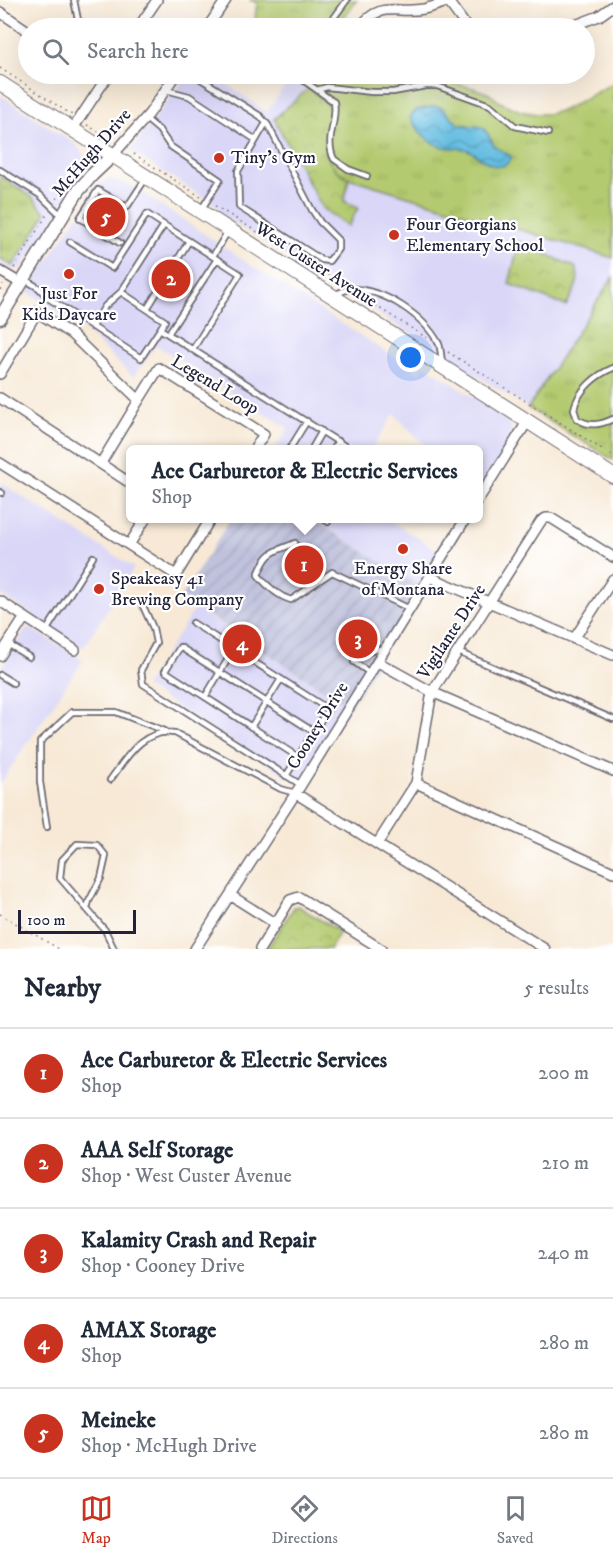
<!DOCTYPE html>
<html lang="en">
<head>
<meta charset="utf-8">
<style>
  body { margin:0; font-family:"IM FELL DW Pica",serif; background:#f2f2f3; color:#1f2937 }
  .scale { position:absolute; left:18px; bottom:15px; width:118px; box-sizing:border-box; padding-left:6px; border:3px solid #22223b; border-top:0; font-size:16px; line-height:21px; white-space:nowrap; color:#22223b; -webkit-text-stroke:4px #fff; paint-order:stroke }
  .you { position:absolute; left:411px; top:358px; width:21px; height:21px; margin:-15px; border:4px solid #fff; border-radius:50%; background:#1a73e8; box-shadow:0 0 0 9px #1a73e833 }
  .badge { display:grid; place-items:center; width:39px; height:39px; border-radius:50%; background:#c8321e; color:#fff; font-size:20px; font-weight:700 }
  .pin { position:absolute; translate:-50% -50%; border:3px solid #fff; box-shadow:0 2px 6px #0006 }
  .popup { position:absolute; left:126px; top:445px; width:357px; height:78px; box-sizing:border-box; display:grid; place-content:center; border-radius:9px; background:#fff; filter:drop-shadow(0 2px 4px #0005); font-size:20px; white-space:nowrap; color:#747a83 }
  .popup b { font-size:22px; color:#1f2937 }
  .popup::after { content:''; position:absolute; left:50%; top:100%; margin-left:-12px; border:12px solid transparent; border-top-color:#fff }
  .list { margin:0; padding:0; list-style:none }
  h2 { display:flex; justify-content:space-between; align-items:center; height:78px; margin:0; padding:0 24px; font-size:26px }
  h2 small { font-size:20px; font-weight:400; color:#747a83 }
  .list li { display:grid; grid-template-columns:39px 1fr auto; gap:18px; align-items:center; box-sizing:border-box; height:90px; padding:0 24px; border-top:2px solid #e0e1e3 }
  .list b { display:block; font-size:22px; white-space:nowrap }
  .list p { margin:0; font-size:20px; white-space:nowrap; color:#747a83 }
  .list em { font-size:20px; font-style:normal; color:#747a83 }
  .icon { flex:none; width:33px; height:33px; fill:none; stroke:currentColor; stroke-width:2; stroke-linecap:round; stroke-linejoin:round }
  .map { position:relative; flex:none; width:613px; height:949px; overflow:hidden }
  .search { position:absolute; background:#fff; box-shadow:0 6px 24px #0002; left:18px; right:18px; top:18px; height:66px; display:flex; align-items:center; gap:15px; box-sizing:border-box; padding:0 21px; border-radius:33px; color:#747a83; font-size:22px }
  .sheet { height:528px; background:#fff }
  nav { display:flex; justify-content:space-around; align-items:center; box-sizing:border-box; height:84px; border-top:2px solid #e0e1e3; background:#fff; font-size:16px; color:#747a83 }
  nav a { display:grid; justify-items:center; gap:3px }
  nav .on { color:#c8321e }
  .map>svg:first-child { display:block }
</style>
</head>
<body>
<div class="map">
<svg width="613" height="949" viewBox="0 0 613 949">
  <defs>
    <pattern id="industrial-furrows" width="10" height="10" patternUnits="userSpaceOnUse" patternTransform="scale(1.5)"><rect width="10" height="10" fill="#c0c2dd"/><path d="M-1 1l2-2M0 10L10 0M9 11l2-2" fill="none" stroke="#a5a6bf"/></pattern>
    <pattern id="grass-tufts" width="24" height="20" patternUnits="userSpaceOnUse" patternTransform="scale(1.5)"><rect width="24" height="20" fill="#b3ca6f"/><path d="M3 7l-1-3M5 7V3M7 7l1-3M15 17l-1-3M17 17v-4M19 17l1-3" fill="none" stroke="#9aad61"/></pattern>
    <pattern id="park-crowns" width="20" height="18" patternUnits="userSpaceOnUse" patternTransform="scale(1.5)"><rect width="20" height="18" fill="#b3ca6f"/><path d="M2 6a3 3 0 1 1 6 0M12 15a3 3 0 1 1 6 0" fill="none" stroke="#9aad61"/></pattern>
    <pattern id="water-waves" width="16" height="10" patternUnits="userSpaceOnUse" patternTransform="scale(1.5)"><rect width="16" height="10" fill="#63bde1"/><path d="M0 5q4-4 8 0t8 0" fill="none" stroke="#5199b8"/></pattern>
  </defs>
  <rect width="100%" height="100%" fill="#fff"/>
  <filter id="ink" filterUnits="userSpaceOnUse"><feTurbulence type="fractalNoise" baseFrequency=".0167" numOctaves="2"/><feDisplacementMap in="SourceGraphic" scale="12" xChannelSelector="R" yChannelSelector="G"/><feConvolveMatrix kernelMatrix="1 2 1 2 8 2 1 2 1" color-interpolation-filters="sRGB"/></filter>
  <filter id="wash" filterUnits="userSpaceOnUse"><feTurbulence type="fractalNoise" baseFrequency=".008" numOctaves="4" result="noise"/><feDisplacementMap in="SourceGraphic" scale="24" xChannelSelector="R" yChannelSelector="G"/><feGaussianBlur stdDeviation="1.35" result="paint"/><feColorMatrix in="noise" values="0 0 0 0 0 0 0 0 0 0 0 0 0 0 0 0 0 1.4 0 .05"/><feComposite in="paint" operator="in"/></filter>
  <g filter="url(#wash)">
    <rect width="100%" height="100%" fill="#f7e9d5"/>
    <path fill="#d9d6f7" d="M188,74h24l55,38 19,-28 10,-8 35,32 18,70 264,80v19l-85,131 -311,-196 2,-5 -89,-56z
      M0,95l77,50 8,13v14l-64,97 -9,1 -12,-8z
      M108,178l23,7 130,87 158,101 6,-8 81,54 5,7 1,9 -2,9 -30,48 -2,-2v-40l-49,-1 -35,-35 -22,35h-97l13,-21 -132,-83 -23,32 -53,-52 -53,-33 71,-107z
      M0,482l134,86 -51,80 -83,-54z
      M313,519h75l54,34 -21,34z
      M195,608l155,99 -49,78 -156,-98z
      M27,627l4,1 52,32 -83,124v-114z"/>
    <path fill="url(#industrial-furrows)" d="M231,518l81,1 111,69 -73,119 -169,-109z"/>
    <path fill="url(#grass-tufts)" stroke="#6a7655" stroke-width="1.5" d="M249,0h108l-17,22 -3,6h-83l3,-26z
      M256,74h97l16,6 56,-5 51,14 12,4 12,9 20,9 17,3h11l16,-4 49,-27v175l-264,-80c-5,-3 -12,-6 -16,-12 -12,-15 -6,-41 -3,-58l-34,-31c-14,10 -27,9 -40,-3z
      M0,176l31,20 14,16v3l-32,51 -13,-8z
      M613,277v183l-85,-52z"/>
    <path fill="url(#park-crowns)" stroke="#6a7655" stroke-width="1.5" d="M309,88l22,20c-4,17 -10,43 2,58 4,6 11,9 16,12l-5,23 14,7 -10,18 -25,-17 -49,-90z
      M519,242l56,25c8,12 -3,27 -9,39l-57,-22z
      M298,906l42,26 -10,17h-63l27,-42z"/>
    <path fill="url(#water-waves)" stroke="#42708e" stroke-width="1.5" d="M436,106l7,2 15,16 24,3 6,7 6,12 18,11c-12,23 -33,-3 -44,-7 -9,-3 -19,-1 -28,-4 -11,-3 -25,-18 -30,-29l6,-7z"/>
  </g>
  <g filter="url(#ink)">
    <g fill="none" stroke-linecap="round" stroke-linejoin="round">
      <g stroke="#6d6871" stroke-width="8">
        <path id="service" d="M74,0l5,25 -2,3
          M329,28l4,-9 14,-19
          M193,74l67,42 8,9 44,85 8,12 18,18v9l-9,12 -7,-1 -83,-53 -1,-36 28,-48
          M304,74l-1,6 31,22c4,19 -10,37 0,57l14,10 19,7
          M166,90l23,6 67,44
          M317,90l10,-3 45,5h21l33,-6h11l53,19 25,21 33,7
          M146,119l13,11 11,16 50,34 -19,30
          M0,170l40,25 22,21
          M70,242l42,26 35,-54 93,60 -47,75
          M120,243l-40,-25 18,-28 29,17 19,-29
          M213,256l15,-25
          M24,279l15,9 9,10 93,60 19,-29 191,121
          M121,292l43,-67
          M334,295c5,-2 12,-6 17,-6 34,0 73,27 88,55 2,6 2,12 3,18
          M147,309l42,-68
          M92,327l13,-21 16,-14 44,29 -5,8
          M168,334l49,-75
          M613,368c-17,7 -35,22 -39,41l3,10c13,8 23,6 36,0
          M289,450l18,-29
          M311,450l11,-19
          M332,450l6,-9
          M0,492l2,1
          M322,518l6,4 2,-4
          M295,543c-23,10 -27,7 -37,32 9,11 19,21 33,25l41,-28 78,37
          M142,604l11,24 3,15 -15,27 2,14 158,101
          M193,623l135,86 -42,67
          M46,631l47,-74
          M8,644l21,13
          M458,652l155,67
          M370,673l-16,-11 5,-8 25,-6
          M0,675l13,8
          M205,697l29,-48
          M251,727l30,-48
          M298,757l-133,-86 15,-24 134,85
          M110,780c17,-23 33,-52 65,-47l106,56 14,4
          M47,827l-7,-45v-40l32,-30h44l49,19
          M87,909l2,-8 12,-23 5,-22 -9,-11 -20,-1 -15,16 -2,18 45,52 9,19"/>
      </g>
      <g stroke="#6d6871" stroke-width="12">
        <path id="minor" d="M447,0l19,26 5,2
          M0,12l28,19
          M138,28l19,-28
          M207,28l19,-28
          M359,28c22,-28 35,-14 65,-19 8,-2 16,-5 24,-7
          M567,28l32,-12 14,-10
          M94,74l10,6
          M72,130l37,-56
          M112,156l37,-42 27,-40
          M0,271l22,13
          M0,374l37,-62 34,22 68,66 20,-32 105,66 -10,16
          M0,398l130,85
          M0,463l176,112 35,-57
          M101,463l38,-63
          M478,500l49,-78
          M129,545l17,-27
          M430,577l183,78
          M0,601l75,49
          M574,639l39,-60
          M0,656l25,-39
          M378,662l54,30 181,79
          M416,783l197,89
          M295,793l250,156
          M377,844l39,-61 16,-91 109,-171 5,-3h5l62,39
          M230,895l46,29
          M195,949l106,-164 165,-267
          M260,949l30,-49 9,-3 82,52"/>
      </g>
      <g stroke="#6d6871" stroke-width="15">
        <path id="tertiary" d="M0,318l78,-127 14,-16 20,-19"/>
      </g>
      <g stroke="#6d6871" stroke-width="16">
        <path id="secondary" d="M0,83l613,393"/>
      </g>
      <path stroke="#6d6871" stroke-width="1.5" stroke-dasharray="1.5 4.5" stroke-linecap="butt" d="M0,68l72,47
        M87,125l24,14
        M134,154l67,43
        M57,199l10,-17 10,-25
        M215,206l126,77
        M14,268l34,-55
        M0,290l3,-6
        M360,296l67,42
        M448,352l165,104
        M0,914l59,35"/>
      <use href="#service" stroke="#fff" stroke-width="4.5"/>
      <use href="#minor" stroke="#fff" stroke-width="9"/>
      <use href="#tertiary" stroke="#fff" stroke-width="12"/>
      <use href="#secondary" stroke="#fff" stroke-width="14"/>
    </g>
  </g>
  <g fill="#c8321e" stroke="#fff" stroke-width="2">
    <circle cx="219" cy="158" r="6"/>
    <circle cx="394" cy="235" r="6"/>
    <circle cx="69" cy="274" r="6"/>
    <circle cx="403" cy="549" r="6"/>
    <circle cx="99" cy="589" r="6"/>
  </g>
  <g text-anchor="middle" dominant-baseline="central" stroke-width="4.5" stroke-linejoin="round" paint-order="stroke">
    <g font-size="18" fill="#22223b" stroke="#fff">
      <text transform="translate(92 153) rotate(-49)">McHugh Drive</text>
      <text transform="translate(316 265) rotate(33)">West Custer Avenue</text>
      <text transform="translate(215 385) rotate(31)">Legend Loop</text>
      <text transform="translate(452 632) rotate(-57)">Vigilante Drive</text>
      <text transform="translate(318 726) rotate(-58)">Cooney Drive</text>
    </g>
    <g font-size="18" fill="#22223b" stroke="#fff" text-anchor="start">
      <text x="231" y="158">Tiny's Gym</text>
      <text x="406" y="225">Four Georgians<tspan x="406" dy="21">Elementary School</tspan></text>
      <text x="69" y="294" text-anchor="middle">Just For<tspan x="69" dy="21">Kids Daycare</tspan></text>
      <text x="403" y="569" text-anchor="middle">Energy Share<tspan x="403" dy="21">of Montana</tspan></text>
      <text x="111" y="579">Speakeasy 41<tspan x="111" dy="21">Brewing Company</tspan></text>
    </g>
  </g>
</svg>
<div class="scale">100 m</div>
<div class="you"></div>
<div class="pin badge" style="left:304px;top:565px">1</div>
<div class="popup"><b>Ace Carburetor &amp; Electric Services</b>Shop</div>
<div class="pin badge" style="left:171px;top:279px">2</div>
<div class="pin badge" style="left:358px;top:639px">3</div>
<div class="pin badge" style="left:242px;top:644px">4</div>
<div class="pin badge" style="left:106px;top:217px">5</div>
<div class="search"><svg class="icon" aria-label="search" viewBox="0 0 24 24"><circle cx="10" cy="10" r="6"/><path d="M15 15l6 6"/></svg>Search here</div>
</div>
<section class="sheet">
<h2>Nearby<small>5 results</small></h2>
<ul class="list">
<li><span class="badge">1</span><div><b>Ace Carburetor &amp; Electric Services</b><p>Shop</p></div><em>200 m</em></li>
<li><span class="badge">2</span><div><b>AAA Self Storage</b><p>Shop · West Custer Avenue</p></div><em>210 m</em></li>
<li><span class="badge">3</span><div><b>Kalamity Crash and Repair</b><p>Shop · Cooney Drive</p></div><em>240 m</em></li>
<li><span class="badge">4</span><div><b>AMAX Storage</b><p>Shop</p></div><em>280 m</em></li>
<li><span class="badge">5</span><div><b>Meineke</b><p>Shop · McHugh Drive</p></div><em>280 m</em></li>
</ul>
</section>
<nav>
<a class="on"><svg class="icon" aria-label="map" viewBox="0 0 24 24"><path d="M3 6l6-2 6 2 6-2v14l-6 2-6-2-6 2zM9 4v14M15 6v14"/></svg>Map</a>
<a><svg class="icon" aria-label="directions" viewBox="0 0 24 24"><path d="M12 3l9 9-9 9-9-9zM9 14v-3h6M13 9l2 2-2 2"/></svg>Directions</a>
<a><svg class="icon" aria-label="saved" viewBox="0 0 24 24"><path d="M7 4h10v16l-5-4-5 4z"/></svg>Saved</a>
</nav>
</body>
</html>
